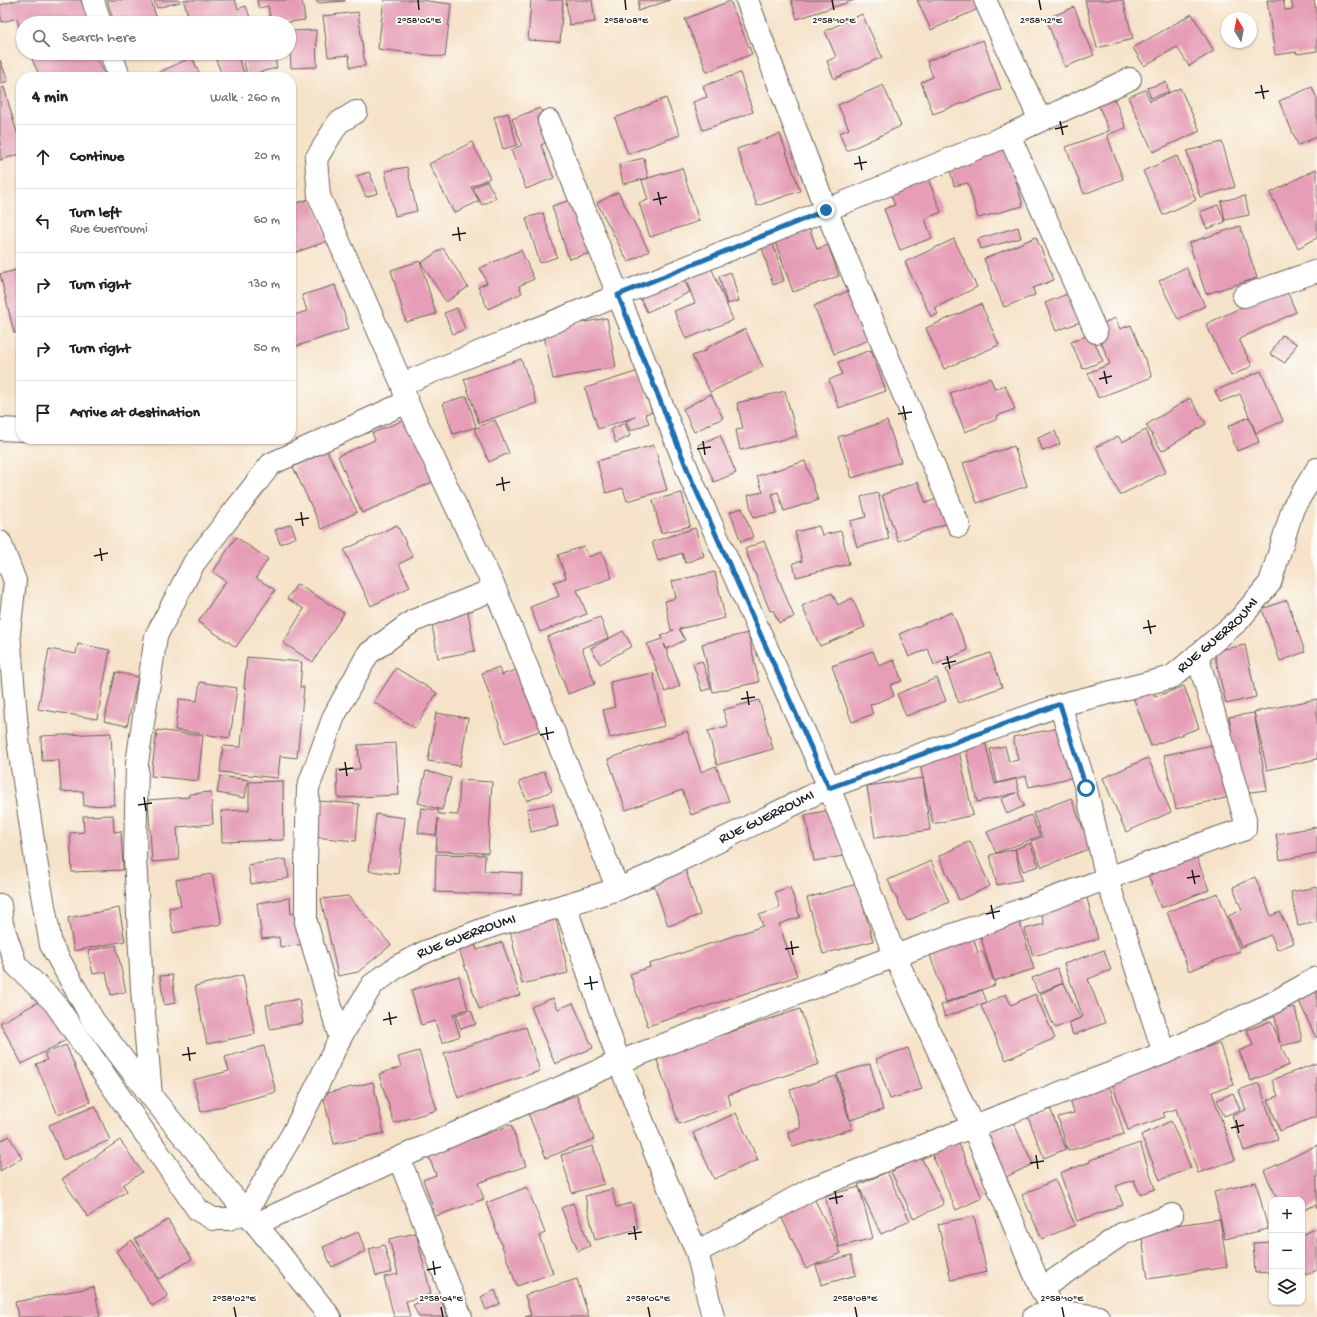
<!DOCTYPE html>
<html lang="en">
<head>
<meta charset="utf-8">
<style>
  body { margin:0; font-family:"Gochi Hand",sans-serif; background:#f6f6f6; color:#222 }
  .controls { position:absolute; right:12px; bottom:12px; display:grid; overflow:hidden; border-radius:8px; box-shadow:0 1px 3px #0004 }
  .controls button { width:36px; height:36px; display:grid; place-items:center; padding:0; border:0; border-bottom:1px solid #e0e0e0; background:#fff; color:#222; font:20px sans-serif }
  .compass { position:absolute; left:1221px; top:12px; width:36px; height:36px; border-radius:50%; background:#fff; box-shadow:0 1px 3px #0004; rotate:350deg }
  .stop { position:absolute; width:12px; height:12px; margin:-9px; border:3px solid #1f6fb2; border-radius:50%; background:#fff }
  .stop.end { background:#1f6fb2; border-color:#fff; box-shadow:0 1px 4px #0008 }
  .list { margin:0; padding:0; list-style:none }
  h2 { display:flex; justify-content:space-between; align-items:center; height:52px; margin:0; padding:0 16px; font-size:17px }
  h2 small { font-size:13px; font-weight:400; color:#767676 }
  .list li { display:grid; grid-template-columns:26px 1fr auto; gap:12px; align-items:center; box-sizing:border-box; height:64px; padding:0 16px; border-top:1px solid #e0e0e0 }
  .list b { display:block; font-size:15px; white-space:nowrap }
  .list p { margin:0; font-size:13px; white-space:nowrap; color:#767676 }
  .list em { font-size:13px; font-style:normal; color:#767676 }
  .icon { flex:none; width:22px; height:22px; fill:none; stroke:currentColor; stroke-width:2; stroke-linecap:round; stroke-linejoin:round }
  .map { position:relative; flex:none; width:1317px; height:1317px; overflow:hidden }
  .search { position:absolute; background:#fff; box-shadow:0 1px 3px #0004; left:16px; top:16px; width:280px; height:44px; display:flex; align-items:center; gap:10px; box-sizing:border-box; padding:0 14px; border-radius:22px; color:#767676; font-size:15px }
  .panel { position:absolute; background:#fff; box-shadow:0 1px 3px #0004; left:16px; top:72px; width:280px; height:372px; border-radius:16px }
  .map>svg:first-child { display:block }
</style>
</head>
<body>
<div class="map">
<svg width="1317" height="1317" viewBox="0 0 1317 1317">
  <rect width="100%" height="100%" fill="#fdfcf7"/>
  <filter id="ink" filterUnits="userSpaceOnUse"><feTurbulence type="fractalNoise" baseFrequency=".025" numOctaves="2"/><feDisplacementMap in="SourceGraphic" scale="8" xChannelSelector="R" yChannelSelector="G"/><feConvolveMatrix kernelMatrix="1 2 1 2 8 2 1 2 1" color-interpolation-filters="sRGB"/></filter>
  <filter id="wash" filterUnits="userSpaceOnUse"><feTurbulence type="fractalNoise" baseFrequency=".012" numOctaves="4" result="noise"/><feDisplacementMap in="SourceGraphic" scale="16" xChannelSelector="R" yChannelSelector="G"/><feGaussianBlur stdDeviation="0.9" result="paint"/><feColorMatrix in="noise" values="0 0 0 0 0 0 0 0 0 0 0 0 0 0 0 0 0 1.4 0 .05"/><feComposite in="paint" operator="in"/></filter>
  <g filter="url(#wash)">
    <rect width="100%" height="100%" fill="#f5e2c8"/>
    <g id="blocks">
      <path fill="#e59eb6" d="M18,0h70l6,23h-71l-1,17 -5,-22 -15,4 -2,-9v-8z
        M107,0h44l7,23h-44z
        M154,0h25l1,2 -23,6z
        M183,0h52l3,9 8,-3 6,17h-61z
        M257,0h45l3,20 -22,3h-12l-3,-17 -9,2z
        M317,0h28v1l-28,2z
        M384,0h36l31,4 -6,53 -67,-8z
        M531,0h32l-3,42 -32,-2z
        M566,0h26l3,22 -26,3z
        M639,0h31l-32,11z
        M791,0h64l-58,19z
        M917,0h57l4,9 -47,21z
        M1085,0h38l10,39 -36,9z
        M1267,0h16l2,10 8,-1 -2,-9h23l3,17v34l-20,3v-2l-22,3z
        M730,1l22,53 -45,18 -22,-53z
        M1074,7l20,48 -29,12 -19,-48z
        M358,12l7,54 -15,1 -1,-12 -21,2 -5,-41z
        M862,14l20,43 -48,22 -7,-18 9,-4 -11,-26z
        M1192,14l22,37 -25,15 -12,-19 -33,19 -11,-18z
        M316,30l1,37 -26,1 -2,-37z
        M983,40l18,49 -68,25 -12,-32 12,-5 -6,-16z
        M46,53h49l11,24h-66l-8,-18z
        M213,53h23l10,24h-23z
        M242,53h32l3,15 -30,7z
        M192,57l9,20h-52z
        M0,60l8,21 -8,3z
        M740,73l13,39 -50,18 -10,-28 14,-5 -4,-11z
        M1166,82l3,10 -18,6 -4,-10z
        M883,85l18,41 -54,25 -8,-18 10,-4 -11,-24z
        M4,87l17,60v7l-21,6v-71z
        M1312,87l5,12v38l-19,8 -19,-44z
        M1180,88l20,43 -47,21 -25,-55 17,-7 5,11z
        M1112,93l14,35 -19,7 16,44 -39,15 -18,-47 43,-16 -13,-32z
        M666,98l14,37 -52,19 -13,-36z
        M540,108l13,32 -12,5 13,33 -28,11 -15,-39 11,-5 -10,-26z
        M508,113l9,32 -14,4 -9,-32z
        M780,134l20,57 -43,15 -20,-57z
        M472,142l18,36 -19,9 8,14 -25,12 -25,-49z
        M1222,142l13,45 -35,10 -13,-46z
        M1007,149l16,57 -45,12 -10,-35 -14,3 -5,-21z
        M1177,156l19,44 -33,15 -20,-44z
        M644,158l4,20 -25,6 -4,-20z
        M407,167l10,44 -22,5 -10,-45z
        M682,168l17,53 -49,16 -11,-34 9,-3 -6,-20z
        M1316,169l1,3v66l-19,10 -28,-55z
        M369,172l9,21 -12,4 -9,-21z
        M927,176l14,36 -16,7 7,19 -32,12 -16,-41 11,-4 -6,-15z
        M487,181l9,17 -14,7 -9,-17z
        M618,192l31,59 -21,11 -31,-59z
        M1245,196l4,19 -24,5 -4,-19z
        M312,198l16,43 -37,13v-49z
        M574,199l17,54 -22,6 -17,-53z
        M1218,205l7,17 -18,7 -7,-17z
        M543,213l14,44 -17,6 -14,-45z
        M1240,226l17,52 -51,16 -17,-51z
        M809,227l8,22 11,-4 11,31 -46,16 -19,-53z
        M1018,227l3,11 -40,11 -3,-10z
        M1036,237l18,43 -21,8 2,7 -31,12 -20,-48z
        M954,239l23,48 -42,21 3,6 -7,3 -26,-55z
        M772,240l12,41 -11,4 -12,-41z
        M443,248l25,39 -22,15 -25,-39z
        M521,250l13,29 -15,7 3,7 -34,16 -10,-22 9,-4 -7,-15z
        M420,261l16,53 -30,8 -15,-52z
        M711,267l22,53 -47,19 -12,-28 21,-8 -10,-25z
        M1186,267l19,39 -27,13 -19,-38z
        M21,269v63l-7,1 -14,-59z
        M731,272l8,29 -12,3 -8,-28z
        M681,274l9,18 -43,20 -10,-21z
        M335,285l14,44 -58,19v-32l16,-5 -5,-16z
        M1285,287l11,25 -57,27 13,27 -21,10 -25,-52z
        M1077,290l11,29 -32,12 -11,-28z
        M848,291l21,49 -35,14 -20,-48z
        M981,304l18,41 -55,24 -18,-41z
        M457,308l8,21 -12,5 -9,-21z
        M607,318l9,49 -63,12 -10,-49z
        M1115,318l5,11 11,-4 21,52 -54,21 -10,-25 22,-9 -15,-37z
        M745,329l18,38 -53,25 -18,-36 15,-6 -1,-2z
        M1091,334l12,27 -20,8 -12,-27z
        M1282,335l15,9 -12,19 -15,-9z
        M871,350l15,41 -47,17 -10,-28 13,-6 -4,-12z
        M21,352v13h-1l-2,-12z
        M521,359l16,44 -58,20 -15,-44z
        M639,371l13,41 -7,2 4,9 -19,8 -4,-10 9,-4 -37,12 -13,-41z
        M1261,371l22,50 -27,12 -16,-39 -20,8 -5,-11z
        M990,378l5,11 10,-4 10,24 -18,7 1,3 -33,13 -15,-39z
        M785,391l12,45 -57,14 -4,-20 7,-1 -6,-26z
        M711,394l12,24 -29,14 -11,-23z
        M467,396l9,31 -23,7 -10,-31z
        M1190,398l16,26 -44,27 -16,-26z
        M1249,417l10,25 -22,9 -9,-25z
        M409,418l26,63 -73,32 -24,-57 37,-16 -3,-7z
        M495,420l14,33 -20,9 -15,-33z
        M887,421l14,41 -49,16 -14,-41z
        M625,423l5,13 -14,7 -5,-14z
        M1146,430l20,42 -46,23 -24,-48 22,-11 4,6z
        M1055,431l5,13 -17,7 -5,-13z
        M720,435l16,38 -22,9 -16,-37z
        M654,445l13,45 -40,11 -4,-13 -17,5 -9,-32z
        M1014,446l13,40 -50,17 -14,-40z
        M327,451l30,61 -35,17 -29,-62z
        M805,461l13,39 -34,11 -6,-19 -6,2 5,19 -24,5 -5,-23 15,-3 -6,-16z
        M918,482l8,21 16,-6 9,25 -53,19 -16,-46z
        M682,493l8,33 -29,7 -8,-33z
        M878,493l11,46 -32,8 -7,-26 16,-4 -5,-20z
        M742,508l11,29 -12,5 -11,-30z
        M291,524l5,13 -16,7 -5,-14z
        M397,525l16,32 -14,7 11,23 -39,19 -27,-56z
        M819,526l3,9 19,-4 8,33 -53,13 -3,-14 9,-2 -7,-29z
        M695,528l9,28 -19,7 -3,-10 -24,8 -6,-19z
        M236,537l32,22 -12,19 19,12 -39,57 -38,-25 28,-41 -13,-9z
        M764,541l30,76 -15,6 -6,-13 -3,1 -25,-62z
        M584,546l4,11 14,-5 10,26 -35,12 10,24 -47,18 -10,-25 29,-11 -5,-14 12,-4 -8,-23z
        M715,572l10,46 -46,11 6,11 -18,9 -3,-5 16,42 -15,6 -18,-48 15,-5 -1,-3 13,-6h-3l-6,-29 11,-3 -4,-17z
        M297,584l47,29 -31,49 -30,-19 21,-34 -17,-10z
        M832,593l6,12 14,-7 13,29 -45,19 -18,-40z
        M1287,600l18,52 -25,9 -18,-52z
        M468,612l7,39 -37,7 -7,-39z
        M952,612l16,38 -34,15 -6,-16 -19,8 -10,-23z
        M600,617l8,21 -26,10 13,36 -27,10 -21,-57z
        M623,631l9,15 -32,18 -9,-16z
        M748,633l11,49 -46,10 -11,-48z
        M78,644l32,6 -13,69 -59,-10 11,-60 27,5z
        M1245,645l11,52 -30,7 -12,-53z
        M873,651l6,15 15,-6 8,21 -12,4 4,11 -24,9 3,9 -21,8 -20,-56z
        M990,653l12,34 -43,16 -13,-34z
        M247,657l55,5 -2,25h4l-7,71 -17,-2 -2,22 -58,-6 3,-26 18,1 5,-59h-2z
        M702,661l9,27 -9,3 -9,-27z
        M499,667l2,8 22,-7 19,62 -37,13 -23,-70z
        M396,668l41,25 -22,35 -41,-26z
        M116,672l22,5 -11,49 -23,-5z
        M653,673l12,53 -55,12 -7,-28 12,-3 -5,-25z
        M937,678l9,23 -40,15 -9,-22z
        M200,682l37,6 -7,50 -55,-8 4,-31 18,2z
        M1150,684l5,13 29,-11 15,42 -48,18 -20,-55z
        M1317,699v60l-50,11 -13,-58z
        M759,700l14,49 -56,16 -9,-34 20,-5 -5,-16z
        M436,713l32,5 -8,48 -32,-5z
        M1254,713l13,77 -25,3 -13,-76z
        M1064,727l10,50 -45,10 -3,-11 -29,7 -7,-34 15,-3 4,16 9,-2 -5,-23z
        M157,730l46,6 -5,45 -47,-5z
        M687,731l14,41 15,-6 13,35 -38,14 -9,-25 -56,20 -18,-51z
        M111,733l3,72 -30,1 -1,-15 -22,1 -2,-32 -17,1 -1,-25z
        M984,736l11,48 21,-5 3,13 -1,1 6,13 -17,8 -6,-15 15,-6 -39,9 -13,-62z
        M396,743l3,52 -61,3 -1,-28 23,-1 -2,-24z
        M1218,744l12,53 -54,12 -12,-54z
        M959,751l14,64 -40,9 -14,-64z
        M1148,758l23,54 -45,20 -23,-54z
        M426,771l25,7 -9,32 -24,-7z
        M544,771l8,20 -25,10 -8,-19z
        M220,776l28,4 -3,18 -28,-5z
        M923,778l7,52 -55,8 -8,-52z
        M460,780l32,2 -4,71 -52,-2 2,-33 -2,17 -18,-2 3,-25 17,2v4l20,1z
        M283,781l1,59 -62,2 -1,-31 28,-1v-28z
        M211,792l2,32 -36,3 2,33 -27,2 -4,-62 41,-3v-3z
        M1071,798l20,50 -49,19 -11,-26 11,-4 -9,-24z
        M318,801l41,3 -3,37 -42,-4z
        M553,804l5,22 -27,6 -4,-23z
        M834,809l9,47 -29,5 -9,-46z
        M376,814l29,4 -7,56 -29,-3z
        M113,815l1,17 7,-1 2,39 -51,2 -2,-39 14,-1 -1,-16z
        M1031,815l9,21 -44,17 -9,-21z
        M1317,827v26l-37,7 -4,-26z
        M970,841l20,45 -31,14 -20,-44z
        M1030,843l9,23 -16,5 -8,-22z
        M1193,848l16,42 -48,18 -16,-41z
        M1015,849l7,31 -25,5 -7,-30z
        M436,854l49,1 -1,16 38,2 -1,22 -86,-3z
        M286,859l3,19 -38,6 -3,-19z
        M931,861l18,41 -42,19 -19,-41z
        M685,868l15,47 -32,11 -16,-47z
        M212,874l10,50 -49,9 -4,-25 12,-2 -5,-26z
        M1255,877l16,39 9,-4 14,31 -17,7 -6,-15 -30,12 -13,-31 14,-6 -9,-23z
        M857,884l16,57 -50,13 -16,-56z
        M790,887l10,30 -21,7 18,52 -149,50 -18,-52 20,-7 -1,-3 114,-38 -4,-11 21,-7 -5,-16z
        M1317,887v35l-19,4 -7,-34z
        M1218,893l22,58 -51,20 -22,-59z
        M1086,895l12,44 -65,17 -8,-27 19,-5 -4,-17z
        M348,896l43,49 -33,27 -20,4 -17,-77z
        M290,898l1,16 12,-1 4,31 -27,3 -1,-10 -17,2 -5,-36z
        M119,908l6,33 -51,10 -6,-33z
        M555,915l13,58 -46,11 -13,-58z
        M1018,916l16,53 -40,12 -16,-53z
        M972,934l6,19 5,-2 12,34 -49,17 -18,-53z
        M473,938l4,12 25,-8 18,53 -41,14 -22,-66z
        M116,945l10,47 -15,3 -5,-23 -13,2 -5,-23z
        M1104,950l7,20 -23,9 17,44 -32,12 -4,-12 14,-6 -19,-53z
        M1057,968l6,15 -25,10 -6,-15z
        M172,975l4,28 -12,2 -4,-29z
        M243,975l12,59 -48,10 -12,-58z
        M459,976l9,33 -15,5 7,22 -18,7 -7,-22 -14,4 -10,-35z
        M1064,983l16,35 -25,10 -15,-34z
        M1317,988v49l-1,1 -19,-41z
        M982,990l5,12 -42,15 -4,-12z
        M1006,994l5,11 24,-11 20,44 -49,22 -25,-54z
        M553,998l5,11 15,-6 20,45 -38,16 -24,-57z
        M44,999l22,41 -44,24 -22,-41z
        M299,999l4,24 -33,6 -4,-24z
        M1295,1007l7,34 -21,5 8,19 -38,16 -12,-30 14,-6 -6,-15 24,-9 9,22 -6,-32z
        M800,1009l19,55 -91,31 3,11 -52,18 -23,-67z
        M471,1010l5,14 -15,5 -5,-14z
        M526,1027l14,44 -82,27 -14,-45z
        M1219,1043l15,42 -22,7 23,68 -37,13 -22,-64 -13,4 2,4 -37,13 -17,-50z
        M66,1045l24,57 -32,13 -22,-51 11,-4 -3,-6z
        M264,1046l12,46 -75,20 -8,-32 36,-9 -4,-14z
        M908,1048l14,41 -32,10 -14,-40z
        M419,1051l18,59 -43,13 -15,-49 22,-7 -3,-10z
        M1317,1063v53l-37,15 -12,-31 10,-4 -6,-16z
        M870,1064l13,46 -33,10 -13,-46z
        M836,1076l16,53 -59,18 -5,-15 13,-4 -11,-38z
        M373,1082l11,51 -50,11 -11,-50z
        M1259,1083l19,57 -34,11 -12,-36 14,-5 -7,-20z
        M1109,1084l15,50 -56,17 -10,-34 16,-4 -5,-17z
        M1233,1093l7,17 -16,6 -7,-16z
        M577,1095l17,44 -48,19 -18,-45z
        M95,1106l15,34 -47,20 -14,-35z
        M1050,1108l16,41 -22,9 -16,-41z
        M736,1113l22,47 -44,19 -21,-46z
        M1171,1121l20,47 -31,12 -19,-45z
        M1013,1122l20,42 -27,13 -20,-43z
        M511,1125l15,41 -48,17 6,16 -48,17 -13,-36 13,-5 -8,-20z
        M9,1136l13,22 -22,13v-30z
        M120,1140l22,32 -19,13 4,6 -39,26 -26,-38z
        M958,1142l24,56 -26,12 -24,-56z
        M1140,1143l15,46 -15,5 -6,-14 -18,6 7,19 -46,16 -17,-48 30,-11v-2z
        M1317,1145v64l-2,-4 -13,6v-11h-24l-14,-29z
        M593,1146l11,38 -32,9 -11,-38z
        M921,1157l23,47 -30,15 -23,-47z
        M887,1172l23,49 -29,13 -23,-49z
        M1055,1180l20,45 -33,14 -20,-44z
        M1256,1182l12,47 -43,10 -11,-47z
        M527,1187l18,46 -6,3 14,37 -36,13 -31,-83z
        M859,1187l14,51 -34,9 -14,-51z
        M612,1189l4,18 16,-4 6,26 -43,11 -10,-44z
        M813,1196l28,57 -35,16 -27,-57z
        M573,1203l17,43 -12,5 -17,-43z
        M974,1216l13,56 -36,8 -13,-56z
        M1220,1219l7,48 -79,12 -7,-49z
        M168,1220l24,39 -33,20 -24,-40z
        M1317,1228v42l-11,5 -4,-8v-32z
        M358,1232l8,19 -34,16 -9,-20z
        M416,1233l15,61 -25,7 4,16h-16l-10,-40 14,-3 -9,-35z
        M132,1240l36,56 -16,10 -36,-55z
        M1272,1242v30l-17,1 -2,-30z
        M384,1245l8,27 -16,4 -7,-27z
        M851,1255l5,20 -35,10 -5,-20z
        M577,1279l12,38h-64l6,-2 -6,-20z
        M94,1287l6,30h-82l-3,-15z
        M495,1290l5,14 -14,6 -5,-13z
        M438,1294l10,23h-29l-6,-12z"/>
    </g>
  </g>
  <g filter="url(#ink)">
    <use href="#blocks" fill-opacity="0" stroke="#686158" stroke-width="1"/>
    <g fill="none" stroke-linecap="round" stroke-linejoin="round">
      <g stroke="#686158" stroke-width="24">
        <g id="minor">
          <path d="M93,0l7,23"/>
          <path d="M747,0l79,210 133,316"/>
          <path d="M985,0l55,120"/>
          <path d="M111,53l8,24"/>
          <path d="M356,112l-18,11 -22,36 3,37 83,188 5,18 88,187 123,300"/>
          <path d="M549,121l143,360 137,306 66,169 78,171 68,162 14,22 1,6"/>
          <path d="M1009,135l87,197"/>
          <path d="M1244,296l73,-25"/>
          <path d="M402,384l607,-249 121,-56"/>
          <path d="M0,429l21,1"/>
          <path d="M0,542l15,39 -6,52 -9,1"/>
          <path d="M9,633l9,107 18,121 15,84 42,75 58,76 70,86 35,42 74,93"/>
          <path d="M1060,705l26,83 21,91 57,174"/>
          <path id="s1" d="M0,905l2,19 14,41 38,37 144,208 15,9h16l17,-7 46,-77 25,-49 23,-48 32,-53 26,-19 27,-14 67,-26 73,-21 53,-16 30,-13 181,-89 231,-82 112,-28 67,-57 31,-37 23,-75 24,-39"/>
          <path d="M565,905l54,157 60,151 18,39 16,65"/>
          <path d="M340,1038l-34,-116v-58l2,-76 26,-72 34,-62 45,-33 82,-32"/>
          <path d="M151,1096l-9,-107 -7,-132 2,-94 19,-127 38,-73 77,-99 136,-62"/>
          <path d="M399,1158l62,159"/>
          <path d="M256,1224l143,-66 220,-96 276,-106 320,-117 30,-10v-10l-48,-164"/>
          <path d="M697,1252l116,-64 351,-135 107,-49 46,-26"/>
          <path d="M1041,1289l81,-55 50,-19"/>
          <path d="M1034,1317l21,-6 43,6"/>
        </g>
      </g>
      <use href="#minor" stroke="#fff" stroke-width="22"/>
    </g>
  </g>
  <g fill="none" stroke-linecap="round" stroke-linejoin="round" filter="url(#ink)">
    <path stroke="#1f6fb2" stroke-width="5" d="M826,210l-208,85 74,186 137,307 231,-84 26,84"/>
  </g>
  <path fill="none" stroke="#1c1c1c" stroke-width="1.5" d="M418,0l1,10M625,0l1,10M832,0l2,10M1039,0l2,10M1261,85l3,14M1255,93l14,-2M1060,121l3,14M1055,129l13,-3M859,156l3,14M854,164l13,-2M658,192l3,13M653,200l14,-3M458,227l2,14M452,235l14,-2M1104,371l3,13M1099,379l13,-3M903,406l3,14M898,414l14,-2M703,441l2,14M697,449l14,-2M502,477l2,14M496,485l14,-3M301,512l2,14M295,520l14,-2M100,548l2,13M94,556l14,-3M1148,620l3,14M1143,628l13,-2M947,656l3,13M942,664l14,-3M747,691l2,14M741,699l14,-2M546,727l2,13M540,735l14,-3M345,762l2,14M339,770l14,-2M144,797l2,14M138,805l14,-2M1192,870l3,14M1187,878l13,-2M991,905l3,14M986,914l14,-3M791,941l2,14M785,949l14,-2M590,976l2,14M584,984l14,-2M389,1012l2,13M383,1020l14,-3M188,1047l2,14M182,1055l14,-2M1236,1120l3,13M1231,1128l13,-3M1036,1155l2,14M1030,1163l14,-2M835,1191l2,13M829,1199l14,-3M634,1226l2,14M628,1234l14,-2M433,1261l2,14M427,1270l14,-3M234,1307l2,10M441,1307l2,10M648,1307l2,10M855,1307l2,10M1062,1307l2,10"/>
  <g text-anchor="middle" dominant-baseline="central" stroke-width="4" stroke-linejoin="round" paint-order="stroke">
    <g font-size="15" fill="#1c1c1c" stroke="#fdfcf7">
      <text stroke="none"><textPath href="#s1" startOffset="1603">RUE GUERROUMI</textPath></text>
      <text stroke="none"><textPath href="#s1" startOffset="1111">RUE GUERROUMI</textPath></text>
      <text stroke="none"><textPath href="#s1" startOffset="787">RUE GUERROUMI</textPath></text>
    </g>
  </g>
  <g font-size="10" text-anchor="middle" fill="#1c1c1c" stroke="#fdfcf7" stroke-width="4" stroke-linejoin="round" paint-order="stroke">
    <text x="419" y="23">2°58'06"E</text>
    <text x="626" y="23">2°58'08"E</text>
    <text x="1041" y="23">2°58'12"E</text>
    <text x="834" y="23">2°58'10"E</text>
    <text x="234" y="1301">2°58'02"E</text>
    <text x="441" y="1301">2°58'04"E</text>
    <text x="648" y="1301">2°58'06"E</text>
    <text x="855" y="1301">2°58'08"E</text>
    <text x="1062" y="1301">2°58'10"E</text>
  </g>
</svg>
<div class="controls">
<button>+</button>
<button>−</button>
<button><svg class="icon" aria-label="layers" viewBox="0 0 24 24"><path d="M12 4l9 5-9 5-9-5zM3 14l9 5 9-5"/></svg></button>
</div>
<svg class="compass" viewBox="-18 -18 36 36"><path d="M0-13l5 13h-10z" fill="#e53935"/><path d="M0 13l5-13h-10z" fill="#767676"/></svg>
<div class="stop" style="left:1086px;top:788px"></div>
<div class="stop end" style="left:826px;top:210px"></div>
<div class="search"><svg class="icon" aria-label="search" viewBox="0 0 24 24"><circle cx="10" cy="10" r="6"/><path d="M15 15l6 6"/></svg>Search here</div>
<section class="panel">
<h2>4 min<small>Walk · 260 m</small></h2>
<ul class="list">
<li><svg class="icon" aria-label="ahead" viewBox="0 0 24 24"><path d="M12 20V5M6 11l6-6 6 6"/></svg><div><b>Continue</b></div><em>20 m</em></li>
<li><svg class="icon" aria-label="left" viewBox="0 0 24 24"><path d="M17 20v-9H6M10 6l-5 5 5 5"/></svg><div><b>Turn left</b><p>Rue Guerroumi</p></div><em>60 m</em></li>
<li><svg class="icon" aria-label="right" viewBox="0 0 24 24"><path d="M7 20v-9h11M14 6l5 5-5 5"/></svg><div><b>Turn right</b></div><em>130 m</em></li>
<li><svg class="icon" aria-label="right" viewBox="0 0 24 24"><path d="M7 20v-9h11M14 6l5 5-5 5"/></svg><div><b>Turn right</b></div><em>50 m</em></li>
<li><svg class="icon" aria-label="arrive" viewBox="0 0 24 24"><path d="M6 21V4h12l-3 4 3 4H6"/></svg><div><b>Arrive at destination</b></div></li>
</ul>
</section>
</div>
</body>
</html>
